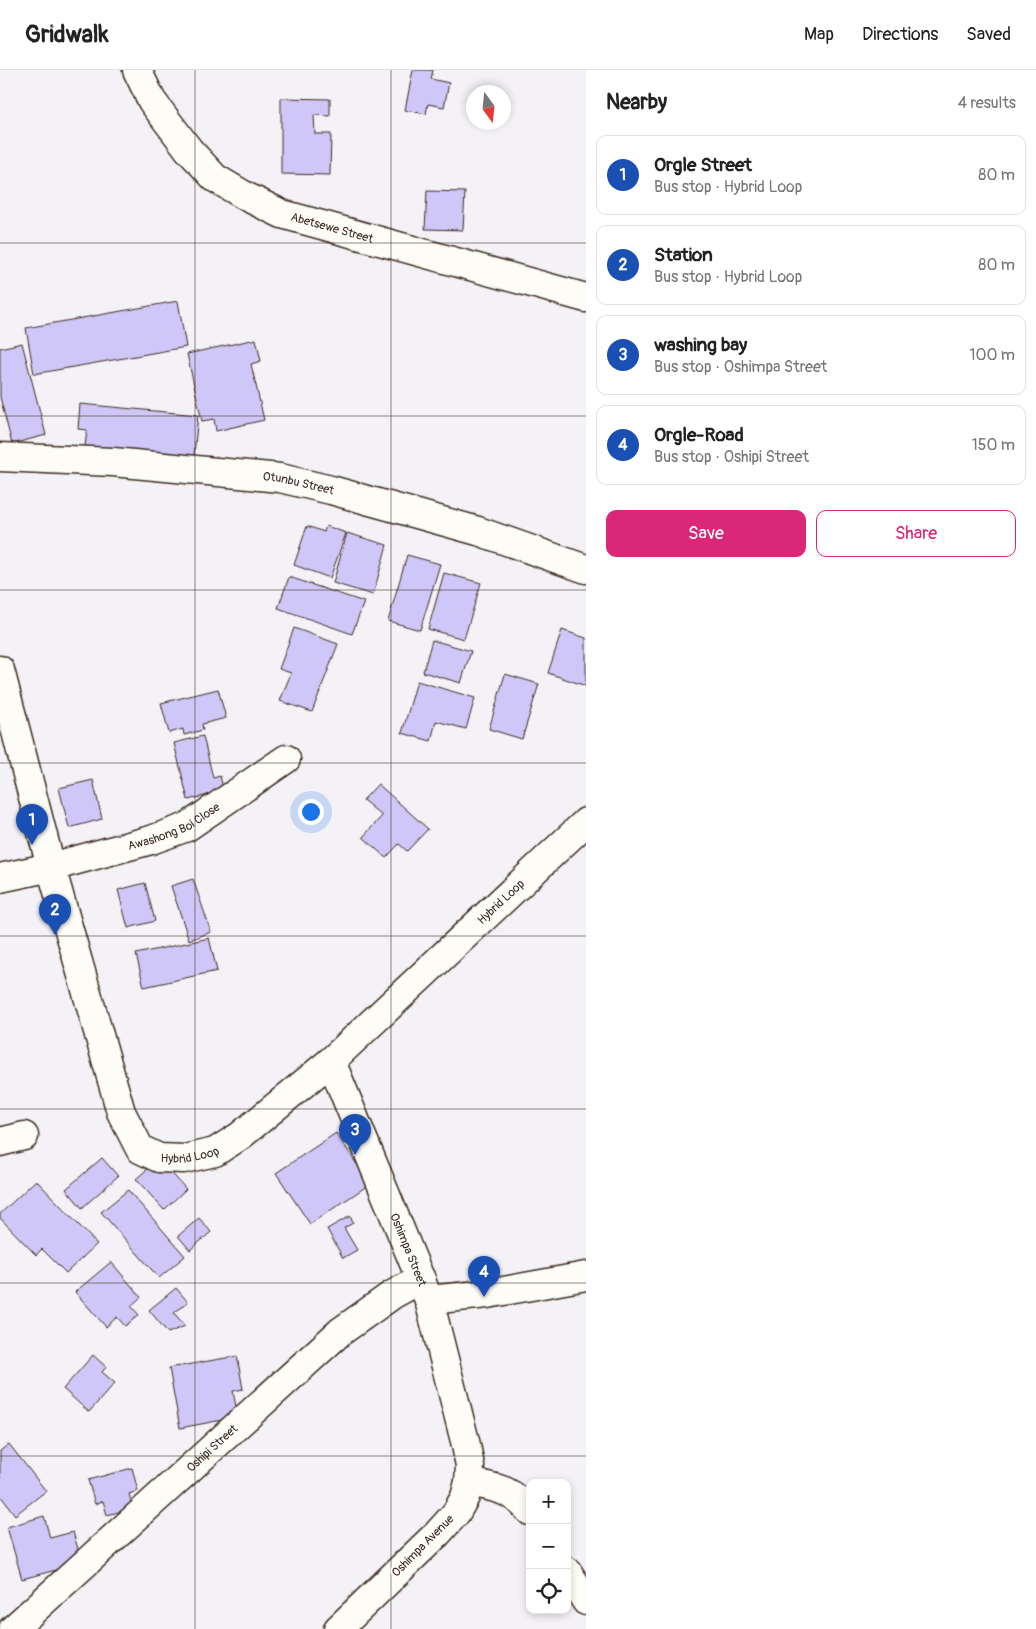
<!DOCTYPE html>
<html lang="en">
<head>
<meta charset="utf-8">
<style>
  body { margin:0; font-family:Pangolin,sans-serif; background:#f6f6f6; color:#222 }
  .controls { position:absolute; right:15px; bottom:15px; display:grid; overflow:hidden; border-radius:10px; box-shadow:0 2px 8px #0003 }
  .controls button { width:45px; height:45px; display:grid; place-items:center; padding:0; border:0; border-bottom:1px solid #e0e0e0; background:#fff; color:#222; font:25px sans-serif }
  .compass { position:absolute; left:466px; top:15px; width:45px; height:45px; border-radius:50%; background:#fff; box-shadow:0 2px 8px #0003; rotate:165deg }
  .you { position:absolute; left:310px; top:741px; width:18px; height:18px; margin:-12px; border:4px solid #fff; border-radius:50%; background:#1a73e8; box-shadow:0 0 0 8px #1a73e833 }
  .badge { display:grid; place-items:center; width:32px; height:32px; border-radius:50%; background:#db2777; color:#fff; font-size:16px; font-weight:700 }
  .pin { position:absolute; translate:-50% -41px; filter:drop-shadow(0 1px 2px #0008) }
  .pin::after { content:''; position:absolute; top:26px; width:18px; height:15px; background:inherit; clip-path:polygon(0 0,100% 0,50% 100%) }
  .list { margin:0; padding:0; list-style:none }
  h2 { display:flex; justify-content:space-between; align-items:center; height:65px; margin:0; padding:0 20px; font-size:21px }
  h2 small { font-size:16px; font-weight:400; color:#767676 }
  .list li { display:grid; grid-template-columns:32px 1fr auto; gap:15px; align-items:center; box-sizing:border-box; height:80px; margin:0 10px 10px; padding:0 10px; border:1px solid #e0e0e0; border-radius:10px }
  .list b { display:block; font-size:19px; white-space:nowrap }
  .list p { margin:0; font-size:16px; white-space:nowrap; color:#767676 }
  .list em { font-size:16px; font-style:normal; color:#767676 }
  .actions { display:flex; gap:10px; padding:15px 20px }
  .actions a { flex:1; padding:11px 0; border:1px solid #db2777; border-radius:10px; text-align:center; font-size:18px; color:#db2777 }
  .actions .main { background:#db2777; color:#fff }
  .icon { flex:none; width:28px; height:28px; fill:none; stroke:currentColor; stroke-width:2; stroke-linecap:round; stroke-linejoin:round }
  .map { position:relative; flex:none; width:586px; height:1559px; overflow:hidden }
  header { display:flex; align-items:center; gap:30px; box-sizing:border-box; height:70px; padding:0 25px; background:#fff; border-bottom:1px solid #e0e0e0 }
  header strong { font-size:24px }
  nav { display:flex; gap:28px; margin-inline-start:auto; font-size:18px }
  main { display:flex }
  aside { flex:1; background:#fff }
  .map>svg:first-child { display:block }
</style>
</head>
<body>
<header>
<strong>Gridwalk</strong>
<nav><a>Map</a><a>Directions</a><a>Saved</a></nav>
</header>
<main>
<div class="map">
<svg width="586" height="1559" viewBox="0 0 586 1559">
  <rect width="100%" height="100%" fill="#f4f1f7"/>
  <filter id="ink" filterUnits="userSpaceOnUse"><feTurbulence type="fractalNoise" baseFrequency=".02" numOctaves="2"/><feDisplacementMap in="SourceGraphic" scale="10" xChannelSelector="R" yChannelSelector="G"/><feConvolveMatrix kernelMatrix="1 2 1 2 8 2 1 2 1" color-interpolation-filters="sRGB"/></filter>
  <g filter="url(#ink)">
    <path fill="#d0c7f9" stroke="#3b2a1e" d="M413,0h20l-2,9 18,4 -5,24 -16,-3 -2,10 -21,-4z
      M281,28l49,1v17l-16,-1 1,19h16l-1,41 -49,-1z
      M427,121l38,1 -2,38 -38,-1z
      M178,231l8,46 -152,27 -8,-46z
      M256,269l5,22 -10,3 13,56 -48,11 -2,-12 -12,2 -15,-67z
      M22,273l24,92 -34,9 -12,-47v-49z
      M80,334l118,11 -5,50 -109,-11 3,-24 -9,-1z
      M307,456l17,6 2,-6 20,7 -16,45 -36,-13z
      M347,463l40,12 -14,50 -40,-12z
      M407,485l33,9 -20,66 -32,-9z
      M444,503l37,10 -17,56 -36,-10z
      M289,507l75,25 -12,32 -74,-26z
      M294,558l44,16 -26,68 -32,-11 11,-28 -12,-4z
      M562,560l24,8v48l-38,-13z
      M432,570l39,11 -10,32 -38,-11z
      M505,604l34,10 -17,55 -33,-10z
      M417,611l58,17 -9,31 -30,-8 -5,20 -29,-8z
      M218,619l8,29 -24,6 1,6 -19,5 -1,-6 -14,4 -8,-30z
      M203,666l10,42 7,-2 4,15 -36,9 -14,-57z
      M93,710l9,39 -33,9 -10,-40z
      M378,714l50,45 -21,22 -8,-7 -13,14 -23,-21 19,-21 -19,-16z
      M193,809l18,53 -22,8 -18,-54z
      M145,813l10,38 -27,7 -10,-38z
      M209,868l8,33 -73,16 -8,-33z
      M336,1063l34,51 -60,40 -34,-51z
      M102,1088l16,18 -36,32 -16,-19z
      M159,1089l27,30 -22,21 -28,-31z
      M36,1110l61,64 -31,29 -24,-24 -6,6 -36,-37v-4z
      M128,1120l57,66 -26,22 -58,-66z
      M350,1146l3,7 -9,5 13,22 -14,8 -16,-29z
      M199,1148l12,14 -21,18 -12,-14z
      M111,1192l30,35 -10,9 8,9 -14,11 -8,-9 -11,10 -31,-35z
      M176,1218l12,14 -14,11 11,13 -17,7 -19,-23z
      M93,1285l13,12 -4,5 13,11 -26,29 -26,-23z
      M237,1286l6,33 -10,2 5,26 -58,11 -11,-60z
      M9,1374l37,47 -31,24 -15,-20v-44z
      M132,1398l6,23 -9,3 4,14 -26,7 -4,-14 -8,3 -7,-24z
      M44,1446l6,22 23,-6 9,31 -60,16 -15,-52z"/>
    <g fill="none" stroke-linecap="round" stroke-linejoin="round">
      <g stroke="#3b2a1e" stroke-width="31">
        <g id="minor">
          <path id="s1" d="M137,0l15,31 37,49 26,28 32,19 35,17 304,84"/>
          <path id="s2" d="M0,387l113,5 167,16 51,12 147,41 108,38"/>
          <path id="s3" d="M0,600l51,197 70,245 19,37 19,9 25,1 31,-7 25,-16 91,-75 255,-239"/>
          <path id="s4" d="M0,808l51,-11 100,-27 36,-13 99,-68"/>
          <path id="s5" d="M331,991l98,239 37,145 4,21 -1,16 -4,15 -9,16 -18,20 -100,96"/>
          <path d="M0,1072l24,-6"/>
          <path d="M429,1230l58,-6 99,-18"/>
          <path d="M469,1412c28,6 40,6 61,29"/>
          <path d="M567,1501l19,30"/>
          <path id="s6" d="M13,1559l327,-297 52,-37 29,-16"/>
        </g>
      </g>
      <use href="#minor" stroke="#fdfcf7" stroke-width="28"/>
    </g>
  </g>
  <path fill="none" stroke="#3b2a1e" stroke-width="1" stroke-opacity="0.55" d="M195,0v1559M391,0v1559M0,173h586M0,346h586M0,520h586M0,693h586M0,866h586M0,1039h586M0,1213h586M0,1386h586"/>
  <g text-anchor="middle" dominant-baseline="central" stroke-width="4" stroke-linejoin="round" paint-order="stroke">
    <g font-size="12" fill="#3b2a1e" stroke="#fdfcf7">
      <text stroke="none"><textPath href="#s1" startOffset="262">Abetsewe Street</textPath></text>
      <text stroke="none"><textPath href="#s2" startOffset="300">Otunbu Street</textPath></text>
      <text stroke="none"><textPath href="#s4" startOffset="182">Awashong Boi Close</textPath></text>
      <text stroke="none"><textPath href="#s3" startOffset="958">Hybrid Loop</textPath></text>
      <text stroke="none"><textPath href="#s3" startOffset="552">Hybrid Loop</textPath></text>
      <text stroke="none"><textPath href="#s5" startOffset="204">Oshimpa Street</textPath></text>
      <text stroke="none"><textPath href="#s6" startOffset="269">Oshipi Street</textPath></text>
      <text transform="translate(423 1476) rotate(-45)">Oshimpa Avenue</text>
    </g>
  </g>
</svg>
<div class="controls">
<button>+</button>
<button>−</button>
<button><svg class="icon" aria-label="locate" viewBox="0 0 24 24"><circle cx="12" cy="12" r="6"/><path d="M12 2v4M12 18v4M2 12h4M18 12h4"/></svg></button>
</div>
<svg class="compass" viewBox="-18 -18 36 36"><path d="M0-13l5 13h-10z" fill="#e53935"/><path d="M0 13l5-13h-10z" fill="#767676"/></svg>
<div class="you"></div>
<div class="pin badge" style="left:32px;top:775px;background:#1a4fb4">1</div>
<div class="pin badge" style="left:55px;top:865px;background:#1a4fb4">2</div>
<div class="pin badge" style="left:355px;top:1085px;background:#1a4fb4">3</div>
<div class="pin badge" style="left:484px;top:1227px;background:#1a4fb4">4</div>
</div>
<aside>
<h2>Nearby<small>4 results</small></h2>
<ul class="list">
<li><span class="badge" style="background:#1a4fb4">1</span><div><b>Orgle Street</b><p>Bus stop · Hybrid Loop</p></div><em>80 m</em></li>
<li><span class="badge" style="background:#1a4fb4">2</span><div><b>Station</b><p>Bus stop · Hybrid Loop</p></div><em>80 m</em></li>
<li><span class="badge" style="background:#1a4fb4">3</span><div><b>washing bay</b><p>Bus stop · Oshimpa Street</p></div><em>100 m</em></li>
<li><span class="badge" style="background:#1a4fb4">4</span><div><b>Orgle-Road</b><p>Bus stop · Oshipi Street</p></div><em>150 m</em></li>
</ul>
<div class="actions"><a class="main">Save</a><a>Share</a></div>
</aside>
</main>
</body>
</html>
